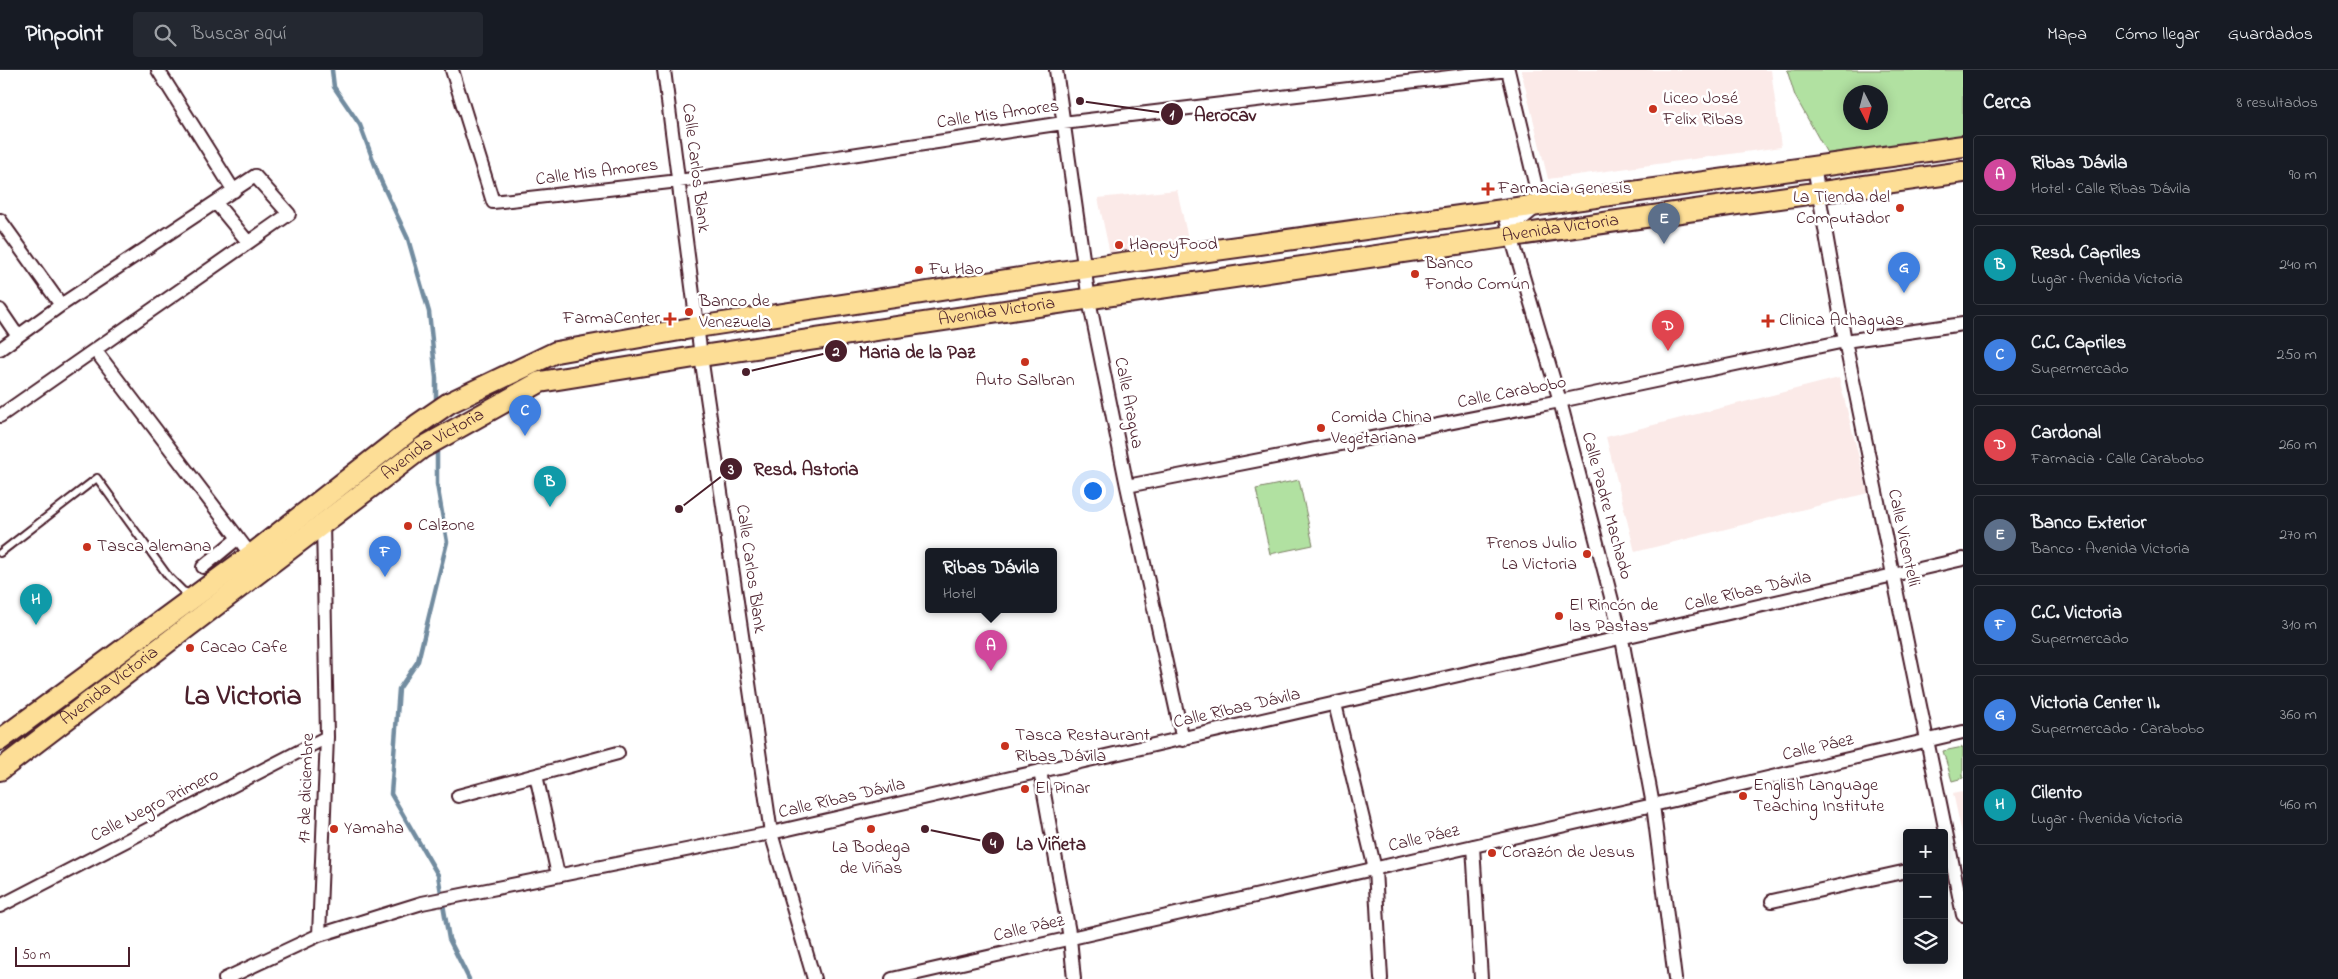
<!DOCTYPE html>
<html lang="es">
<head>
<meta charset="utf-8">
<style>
  body { margin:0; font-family:"Indie Flower",sans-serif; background:#242831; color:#f1f3f6 }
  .controls { position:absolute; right:15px; bottom:15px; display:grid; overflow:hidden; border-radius:5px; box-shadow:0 2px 12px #0003 }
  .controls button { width:45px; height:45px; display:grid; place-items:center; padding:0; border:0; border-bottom:1px solid #363941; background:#171b24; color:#f1f3f6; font:25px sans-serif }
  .compass { position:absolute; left:1843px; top:15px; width:45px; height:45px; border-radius:50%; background:#171b24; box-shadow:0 2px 12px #0003; rotate:174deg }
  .scale { position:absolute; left:15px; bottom:12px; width:115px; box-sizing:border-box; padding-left:5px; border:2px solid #4a1f2b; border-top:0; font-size:14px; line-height:18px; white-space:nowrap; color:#4a1f2b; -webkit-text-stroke:4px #fff; paint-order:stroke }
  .you { position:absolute; left:1092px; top:420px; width:18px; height:18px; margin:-12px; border:4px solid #fff; border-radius:50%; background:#1a73e8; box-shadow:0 0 0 8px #1a73e833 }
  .badge { display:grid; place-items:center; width:32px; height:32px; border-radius:50%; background:#c8321e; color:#fff; font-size:16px; font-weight:700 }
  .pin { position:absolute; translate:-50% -41px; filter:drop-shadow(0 1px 2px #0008) }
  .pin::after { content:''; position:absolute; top:26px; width:18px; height:15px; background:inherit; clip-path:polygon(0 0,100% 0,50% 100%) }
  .popup { position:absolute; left:925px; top:478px; width:132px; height:65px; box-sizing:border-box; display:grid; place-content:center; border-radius:5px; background:#171b24; filter:drop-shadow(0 1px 4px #0005); font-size:16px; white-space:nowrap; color:#9ea1a6 }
  .popup b { font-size:19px; color:#f1f3f6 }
  .popup::after { content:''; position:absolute; left:50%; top:100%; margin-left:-10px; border:10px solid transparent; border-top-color:#171b24 }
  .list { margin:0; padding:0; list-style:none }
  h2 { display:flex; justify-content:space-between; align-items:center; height:65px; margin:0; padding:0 20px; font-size:21px }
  h2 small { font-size:16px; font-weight:400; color:#9ea1a6 }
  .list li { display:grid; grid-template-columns:32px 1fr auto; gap:15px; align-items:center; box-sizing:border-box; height:80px; margin:0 10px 10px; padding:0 10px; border:1px solid #363941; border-radius:5px }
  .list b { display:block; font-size:19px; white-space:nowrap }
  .list p { margin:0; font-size:16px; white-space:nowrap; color:#9ea1a6 }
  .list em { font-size:16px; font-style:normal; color:#9ea1a6 }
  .icon { flex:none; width:28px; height:28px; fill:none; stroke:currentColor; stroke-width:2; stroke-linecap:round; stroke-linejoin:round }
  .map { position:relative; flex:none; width:1963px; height:909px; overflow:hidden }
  header { display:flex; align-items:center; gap:30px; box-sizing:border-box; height:70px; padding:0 25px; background:#171b24; border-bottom:1px solid #363941 }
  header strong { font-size:24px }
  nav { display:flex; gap:28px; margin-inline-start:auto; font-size:18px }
  .search { width:350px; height:45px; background:#242831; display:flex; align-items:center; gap:12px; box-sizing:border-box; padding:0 18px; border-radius:5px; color:#9ea1a6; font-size:19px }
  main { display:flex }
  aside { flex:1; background:#171b24 }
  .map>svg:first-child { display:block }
</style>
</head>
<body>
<header>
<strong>Pinpoint</strong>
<div class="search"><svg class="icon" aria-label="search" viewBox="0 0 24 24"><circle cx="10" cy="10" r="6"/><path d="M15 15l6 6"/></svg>Buscar aquí</div>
<nav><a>Mapa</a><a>Cómo llegar</a><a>Guardados</a></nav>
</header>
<main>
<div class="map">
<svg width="1963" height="909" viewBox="0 0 1963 909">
  <rect width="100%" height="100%" fill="#fff"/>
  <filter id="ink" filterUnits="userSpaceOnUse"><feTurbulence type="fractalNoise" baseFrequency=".02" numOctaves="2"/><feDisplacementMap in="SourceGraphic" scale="10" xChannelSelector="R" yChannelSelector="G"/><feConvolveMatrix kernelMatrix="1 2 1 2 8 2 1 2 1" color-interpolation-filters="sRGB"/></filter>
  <g filter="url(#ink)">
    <path fill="#fbeae8" d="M1521,0h250l10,77 -233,32z
      M1177,120l12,53 -79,11 -12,-56z
      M1839,308l29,115 -233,59 -29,-115z
      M1963,721v47l-10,-45z"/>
    <path fill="#b1e1a1" stroke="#7e8066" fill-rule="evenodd" d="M1787,0h176v69l-135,16 -33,-59zM1850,22h30v30h-30z
      M1299,410l14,65 -43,9 -14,-65z
      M1963,677v31l-11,3 -9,-30z"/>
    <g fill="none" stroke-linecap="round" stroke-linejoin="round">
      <path stroke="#728ca0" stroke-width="4.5" d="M332,0l2,17 26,38 21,56 27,58 21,73 7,66v26
        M437,377v37l10,58 -29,119 -19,28 -8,105 47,81 11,64 20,40"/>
      <g stroke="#4a1f2b" stroke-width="10">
        <path id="lane" d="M0,483l97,-75 71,98 15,15 9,3"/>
      </g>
      <g stroke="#4a1f2b" stroke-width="16">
        <path id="street" d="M158,0l76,121
          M452,0l41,132 186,-21 384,-58 445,-53
          M664,0l37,286 70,477 43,146
          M1056,0l33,230 38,186 56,254
          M1814,97l31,174 118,574
          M216,133l32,39
          M1503,139l57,192 62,238 31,166 22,174
          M0,150l61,85
          M1508,154l15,-6 17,-14 -32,-134
          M0,240l17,25
          M0,279l61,-44 194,-129 34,38 -289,202
          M95,280l156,205
          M1127,416l433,-85 285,-60 118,-17
          M203,497l35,-29
          M1335,634l40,165 6,110
          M1040,701l30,167 4,41
          M536,705l22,100
          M458,726l160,-43
          M1473,776l8,133
          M1772,831l135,-30
          M0,836l327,-169
          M319,865l8,-198 -4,-215
          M225,909l94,-44 103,-32 349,-70 1192,-274
          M892,909l761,-174 310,-73"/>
      </g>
      <g stroke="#4a1f2b" stroke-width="24">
        <g id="primary">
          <path d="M0,670l251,-185 166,-130 32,-22 107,-51 141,-25 389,-59 877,-122"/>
          <path id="s1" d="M0,700l422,-322 118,-66 161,-26 810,-120 452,-64"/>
        </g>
      </g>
      <use href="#lane" stroke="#fff" stroke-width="6"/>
      <use href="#street" stroke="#fff" stroke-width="12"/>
      <use href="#primary" stroke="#fdde96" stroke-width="20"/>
    </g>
  </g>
  <g fill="#c8321e" stroke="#fff" stroke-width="2">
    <circle cx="1653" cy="39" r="5"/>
    <path d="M1485.5 111.5h5v5h5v5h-5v5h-5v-5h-5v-5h5z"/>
    <circle cx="1900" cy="138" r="5"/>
    <circle cx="1119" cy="175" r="5"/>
    <circle cx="919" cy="200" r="5"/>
    <circle cx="1415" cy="204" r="5"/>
    <circle cx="689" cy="242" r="5"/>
    <path d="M667.5 241.5h5v5h5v5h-5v5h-5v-5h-5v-5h5z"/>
    <path d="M1765.5 243.5h5v5h5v5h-5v5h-5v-5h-5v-5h5z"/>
    <circle cx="1025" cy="292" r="5"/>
    <circle cx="1321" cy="358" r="5"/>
    <circle cx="408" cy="456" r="5"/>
    <circle cx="87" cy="477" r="5"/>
    <circle cx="1587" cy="484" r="5"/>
    <circle cx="1559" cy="546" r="5"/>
    <circle cx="190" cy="578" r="5"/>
    <circle cx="1005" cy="676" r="5"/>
    <circle cx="1025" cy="719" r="5"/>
    <circle cx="1743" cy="726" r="5"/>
    <circle cx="334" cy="759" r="5"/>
    <circle cx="871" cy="759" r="5"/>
    <circle cx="1492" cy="783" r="5"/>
  </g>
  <g text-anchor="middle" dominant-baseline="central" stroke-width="5" stroke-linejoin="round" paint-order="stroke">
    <g font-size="18" fill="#4a1f2b" stroke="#fff" text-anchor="start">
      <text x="1663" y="29">Liceo José<tspan x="1663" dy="21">Felix Ribas</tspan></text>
      <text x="1498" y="119">Farmacia Genesis</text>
      <text x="1890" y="128" text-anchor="end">La Tienda del<tspan x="1890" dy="21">Computador</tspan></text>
      <text x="1129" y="175">HappyFood</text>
      <text x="1425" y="194">Banco<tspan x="1425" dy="21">Fondo Común</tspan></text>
      <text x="929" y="200">Fu Hao</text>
      <text x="699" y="232">Banco de<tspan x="699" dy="21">Venezuela</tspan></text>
      <text x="660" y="249" text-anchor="end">FarmaCenter</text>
      <text x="1779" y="251">Clinica Achaguas</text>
      <text x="1025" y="311" text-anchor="middle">Auto Salbran</text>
      <text x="1331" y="348">Comida China<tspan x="1331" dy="21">Vegetariana</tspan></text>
      <text x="418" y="456">Calzone</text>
      <text x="1577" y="474" text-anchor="end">Frenos Julio<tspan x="1577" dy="21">La Victoria</tspan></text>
      <text x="97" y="477">Tasca alemana</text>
      <text x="1569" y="536">El Rincón de<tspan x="1569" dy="21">las Pastas</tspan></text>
      <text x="200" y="578">Cacao Cafe</text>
      <text x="1015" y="666">Tasca Restaurant<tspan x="1015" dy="21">Ribas Dávila</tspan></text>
      <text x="1753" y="716">English Language<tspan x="1753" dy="21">Teaching Institute</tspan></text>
      <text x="1035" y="719">El Pinar</text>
      <text x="344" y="759">Yamaha</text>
      <text x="871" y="778" text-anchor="middle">La Bodega<tspan x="871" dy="21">de Viñas</tspan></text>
      <text x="1502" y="783">Corazón de Jesus</text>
    </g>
    <g font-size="18" fill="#4a1f2b" stroke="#fff">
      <text transform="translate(998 45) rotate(-8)">Calle Mis Amores</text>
      <text transform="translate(695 98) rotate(83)">Calle Carlos Blank</text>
      <text transform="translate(597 103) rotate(-7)">Calle Mis Amores</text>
      <text stroke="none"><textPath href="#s1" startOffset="1698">Avenida Victoria</textPath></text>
      <text stroke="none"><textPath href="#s1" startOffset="1128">Avenida Victoria</textPath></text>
      <text transform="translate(1512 323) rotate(-11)">Calle Carabobo</text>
      <text transform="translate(1128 333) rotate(79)">Calle Aragua</text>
      <text stroke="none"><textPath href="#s1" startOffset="542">Avenida Victoria</textPath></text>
      <text transform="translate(1606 436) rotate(75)">Calle Padre Machado</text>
      <text transform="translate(1903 468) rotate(78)">Calle Vicentelli</text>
      <text transform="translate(750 499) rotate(82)">Calle Carlos Blank</text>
      <text transform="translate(1748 522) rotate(-13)">Calle Ríbas Dávila</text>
      <text stroke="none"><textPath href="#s1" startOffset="138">Avenida Victoria</textPath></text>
      <text transform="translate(1237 639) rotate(-13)">Calle Ríbas Dávila</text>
      <text transform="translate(1818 678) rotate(-13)">Calle Páez</text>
      <text transform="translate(307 718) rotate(-88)">17 de diciembre</text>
      <text transform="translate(842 729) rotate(-13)">Calle Ríbas Dávila</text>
      <text transform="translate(155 736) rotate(-27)">Calle Negro Primero</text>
      <text transform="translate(1424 769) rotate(-13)">Calle Páez</text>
      <text transform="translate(1029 859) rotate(-13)">Calle Páez</text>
    </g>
    <g font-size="28" font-weight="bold" fill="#4a1f2b" stroke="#fff">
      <text x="243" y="627">La Victoria</text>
    </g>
  </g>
  <path fill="none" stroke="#4a1f2b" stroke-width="2" d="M1080 31L1172 44M746 302L836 281M679 439L731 399M925 759L993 773"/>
  <g fill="#4a1f2b" stroke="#fff" stroke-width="2">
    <circle cx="1080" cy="31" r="5"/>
    <circle cx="746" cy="302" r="5"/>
    <circle cx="679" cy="439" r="5"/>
    <circle cx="925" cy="759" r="5"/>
    <circle cx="1172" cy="44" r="12"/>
    <circle cx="836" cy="281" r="12"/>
    <circle cx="731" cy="399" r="12"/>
    <circle cx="993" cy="773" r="12"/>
  </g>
  <g font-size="15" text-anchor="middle" font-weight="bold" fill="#fff">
    <text x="1172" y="49">1</text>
    <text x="836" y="286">2</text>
    <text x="731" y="404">3</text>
    <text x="993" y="778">4</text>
  </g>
  <g font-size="19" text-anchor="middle" font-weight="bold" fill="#4a1f2b" stroke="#fff" stroke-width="5" stroke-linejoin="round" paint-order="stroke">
    <text x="1225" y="51">Aerocav</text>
    <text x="917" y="288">Maria de la Paz</text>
    <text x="806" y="405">Resd. Astoria</text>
    <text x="1051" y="780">La Viñeta</text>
  </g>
</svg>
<div class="controls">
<button>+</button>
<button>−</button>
<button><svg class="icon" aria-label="layers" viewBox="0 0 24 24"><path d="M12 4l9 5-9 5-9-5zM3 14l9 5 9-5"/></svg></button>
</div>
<svg class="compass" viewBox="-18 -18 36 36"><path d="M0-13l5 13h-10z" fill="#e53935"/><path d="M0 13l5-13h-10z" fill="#9ea1a6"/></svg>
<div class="scale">50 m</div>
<div class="you"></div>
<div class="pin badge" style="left:991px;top:601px;background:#d1479c">A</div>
<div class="popup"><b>Ribas Dávila</b>Hotel</div>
<div class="pin badge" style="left:550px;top:437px;background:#0f9aa8">B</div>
<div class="pin badge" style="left:525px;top:366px;background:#3f7fe0">C</div>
<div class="pin badge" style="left:1668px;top:281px;background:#e0444e">D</div>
<div class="pin badge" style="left:1664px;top:174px;background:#5c6f8a">E</div>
<div class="pin badge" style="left:385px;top:507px;background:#3f7fe0">F</div>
<div class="pin badge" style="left:1904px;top:223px;background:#3f7fe0">G</div>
<div class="pin badge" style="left:36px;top:555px;background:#0f9aa8">H</div>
</div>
<aside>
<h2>Cerca<small>8 resultados</small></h2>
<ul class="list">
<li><span class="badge" style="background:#d1479c">A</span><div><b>Ribas Dávila</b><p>Hotel · Calle Ríbas Dávila</p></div><em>90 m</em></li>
<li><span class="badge" style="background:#0f9aa8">B</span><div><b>Resd. Capriles</b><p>Lugar · Avenida Victoria</p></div><em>240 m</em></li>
<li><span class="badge" style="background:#3f7fe0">C</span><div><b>C.C. Capriles</b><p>Supermercado</p></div><em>250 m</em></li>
<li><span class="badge" style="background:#e0444e">D</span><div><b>Cardonal</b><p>Farmacia · Calle Carabobo</p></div><em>260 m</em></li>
<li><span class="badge" style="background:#5c6f8a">E</span><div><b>Banco Exterior</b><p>Banco · Avenida Victoria</p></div><em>270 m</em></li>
<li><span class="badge" style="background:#3f7fe0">F</span><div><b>C.C. Victoria</b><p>Supermercado</p></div><em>310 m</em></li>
<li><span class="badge" style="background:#3f7fe0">G</span><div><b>Victoria Center II.</b><p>Supermercado · Carabobo</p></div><em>360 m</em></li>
<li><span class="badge" style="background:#0f9aa8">H</span><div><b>Cilento</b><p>Lugar · Avenida Victoria</p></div><em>460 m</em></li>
</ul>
</aside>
</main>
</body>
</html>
